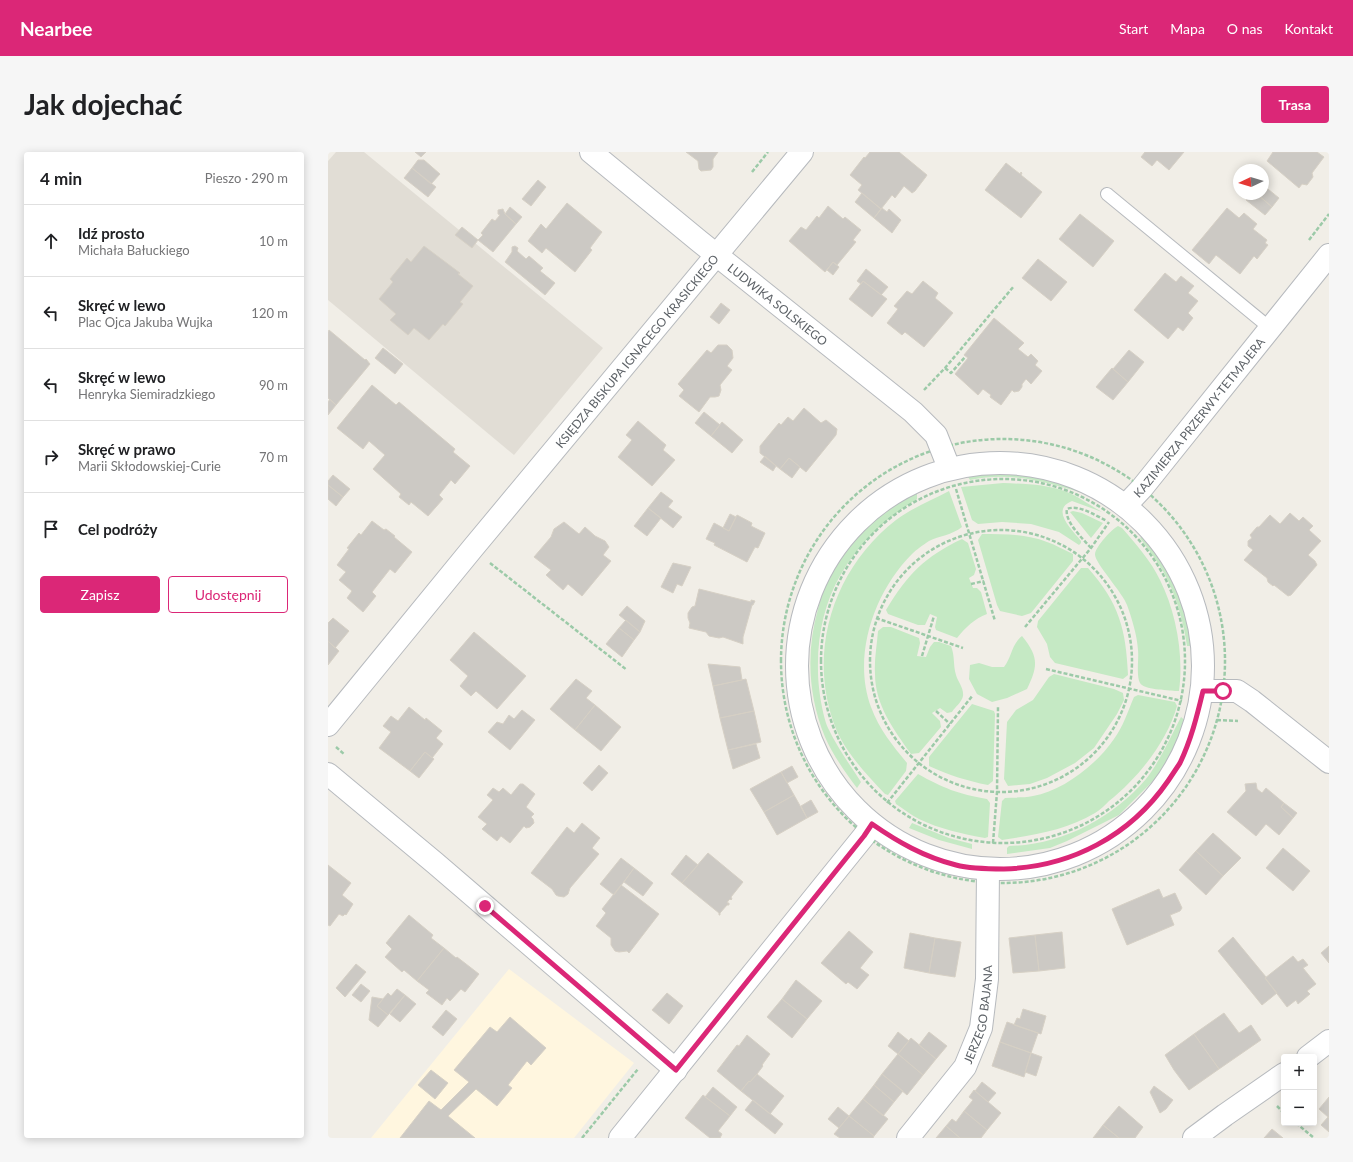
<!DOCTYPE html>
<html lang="pl">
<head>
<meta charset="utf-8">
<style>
  body { margin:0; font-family:Lato,sans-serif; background:#f6f6f6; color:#202124 }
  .controls { position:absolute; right:12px; bottom:12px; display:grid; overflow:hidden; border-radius:4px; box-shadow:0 2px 10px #0003 }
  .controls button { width:36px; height:36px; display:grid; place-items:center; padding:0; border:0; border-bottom:1px solid #e0e0e0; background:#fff; color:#202124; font:20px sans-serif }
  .compass { position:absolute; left:905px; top:12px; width:36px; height:36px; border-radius:50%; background:#fff; box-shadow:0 2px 10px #0003; rotate:266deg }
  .stop { position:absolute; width:12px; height:12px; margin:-9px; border:3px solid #db2777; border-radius:50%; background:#fff }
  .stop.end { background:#db2777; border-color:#fff; box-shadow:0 1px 4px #0008 }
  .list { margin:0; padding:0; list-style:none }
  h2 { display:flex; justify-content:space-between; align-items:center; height:52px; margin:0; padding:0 16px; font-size:17px }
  h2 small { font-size:13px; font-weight:400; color:#757577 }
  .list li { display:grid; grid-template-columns:26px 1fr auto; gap:12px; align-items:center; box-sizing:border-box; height:72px; padding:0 16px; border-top:1px solid #e0e0e0 }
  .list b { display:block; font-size:15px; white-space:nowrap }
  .list p { margin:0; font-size:13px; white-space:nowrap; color:#757577 }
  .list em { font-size:13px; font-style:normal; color:#757577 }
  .actions { display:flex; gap:8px; padding:12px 16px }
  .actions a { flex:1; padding:9px 0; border:1px solid #db2777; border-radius:4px; text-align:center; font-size:14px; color:#db2777 }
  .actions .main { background:#db2777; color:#fff }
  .icon { flex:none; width:22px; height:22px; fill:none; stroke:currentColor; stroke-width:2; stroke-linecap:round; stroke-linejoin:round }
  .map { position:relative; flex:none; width:1001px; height:986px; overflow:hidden; border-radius:4px }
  header { display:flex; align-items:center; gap:24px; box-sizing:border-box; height:56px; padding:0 20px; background:#db2777; color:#fff }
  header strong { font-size:19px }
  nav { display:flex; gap:22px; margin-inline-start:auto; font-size:14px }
  .intro { display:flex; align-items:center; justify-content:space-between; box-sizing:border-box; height:96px; padding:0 24px }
  h1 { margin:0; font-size:28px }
  .button { padding:10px 18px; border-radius:4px; background:#db2777; color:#fff; font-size:14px; font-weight:700 }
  main { display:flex; gap:24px; padding:0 24px }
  aside { flex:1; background:#fff; border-radius:4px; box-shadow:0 2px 10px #0003 }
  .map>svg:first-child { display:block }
</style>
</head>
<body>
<header>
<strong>Nearbee</strong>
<nav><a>Start</a><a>Mapa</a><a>O nas</a><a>Kontakt</a></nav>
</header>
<div class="intro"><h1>Jak dojechać</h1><a class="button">Trasa</a></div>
<main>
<aside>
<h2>4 min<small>Pieszo · 290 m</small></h2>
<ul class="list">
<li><svg class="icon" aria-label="ahead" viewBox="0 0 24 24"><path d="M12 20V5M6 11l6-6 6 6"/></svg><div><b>Idź prosto</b><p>Michała Bałuckiego</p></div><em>10 m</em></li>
<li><svg class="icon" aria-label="left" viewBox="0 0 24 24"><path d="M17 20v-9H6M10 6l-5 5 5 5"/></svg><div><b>Skręć w lewo</b><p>Plac Ojca Jakuba Wujka</p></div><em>120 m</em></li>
<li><svg class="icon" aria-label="left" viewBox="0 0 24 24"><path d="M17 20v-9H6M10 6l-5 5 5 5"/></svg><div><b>Skręć w lewo</b><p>Henryka Siemiradzkiego</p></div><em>90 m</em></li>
<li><svg class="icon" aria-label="right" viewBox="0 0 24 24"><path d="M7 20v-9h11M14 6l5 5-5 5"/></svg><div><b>Skręć w prawo</b><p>Marii Skłodowskiej-Curie</p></div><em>70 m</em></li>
<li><svg class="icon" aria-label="arrive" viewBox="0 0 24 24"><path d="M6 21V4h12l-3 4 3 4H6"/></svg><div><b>Cel podróży</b></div></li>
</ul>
<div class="actions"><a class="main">Zapisz</a><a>Udostępnij</a></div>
</aside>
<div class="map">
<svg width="1001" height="986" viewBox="0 0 1001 986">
  <rect width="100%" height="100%" fill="#f1eee7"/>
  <path fill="#fff6df" d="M181,817l125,94 -60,75h-203z"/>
  <path fill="#e1ddd5" d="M8,0h28l239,196 -89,107 -186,-155v-139z"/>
  <path fill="#c5e9c4" d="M686,315l30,3 48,19v5l-3,1c-41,-12 -75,-24 -119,-15l-2,-3 1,-5z
    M675,331c22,1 43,1 64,9 12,5 24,14 35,20l-30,-11c-22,9 0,28 9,40v2l-2,2 -20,-13 -28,-8 -29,-2 -24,2 -6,-4 -11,-33z
    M621,339l13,36c-10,8 -23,9 -33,14 -6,4 -13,9 -17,13 -38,38 -60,102 -41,153 8,22 22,39 36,56l-1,8 -18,24 -3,-1c-18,-19 -39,-41 -49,-65 -30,-76 -3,-160 60,-209 16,-12 36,-20 53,-29z
    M586,340l3,1v6c-64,40 -101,95 -99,172 0,15 4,43 10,57 9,19 22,37 33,54l-4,6c-12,-16 -24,-33 -32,-51 -17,-41 -19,-86 -7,-128 2,-7 3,-15 6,-21 18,-41 51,-74 90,-96z
    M745,359l9,2 21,10 -12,15 -21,-26z
    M790,374l4,2c14,16 29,33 38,52 16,32 24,75 19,111h-4c-8,-1 -31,-1 -35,-8 -4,-7 -1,-25 -2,-33 -1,-15 -6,-31 -11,-45 -4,-12 -33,-43 -32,-51 1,-8 17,-25 23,-28z
    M654,382c22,0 44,0 65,8 9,3 17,8 26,12v7l-42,52 -9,3 -22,-5 -3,-6 -19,-65z
    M815,383c29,32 45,67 49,111h-5c-4,-28 -13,-59 -29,-83 -6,-9 -12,-17 -18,-25z
    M634,387l6,4 8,26 -2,6 -5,3 4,10h4l4,4 6,22c-13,5 -21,13 -30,24l-21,-8 -1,-3 2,-10 -7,-3 -5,11h-7l-30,-11 -2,-4c22,-36 38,-53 76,-71z
    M753,416h7c31,35 38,61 40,107l-5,4 -68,-16 -5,-6 -3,-13 -10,-17 1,-6z
    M555,475h8l28,11 1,5 -3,13 9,1 4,-10 4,-5h5l12,4c4,10 2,19 5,29 2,7 8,13 7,21 -1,6 -8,11 -11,16l-5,1 -7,-5 -8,5 8,8 1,6 -22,26 -8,1c-17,-24 -36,-49 -36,-80 -1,-14 2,-29 3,-43z
    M694,484c17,21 16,30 5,53l-20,9 -15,4 -15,-8 -8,-15 1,-14 9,-2 13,4h12c8,-10 7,-22 18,-31z
    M726,522l60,15 9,4 1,7 -7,14 -23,34 -19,15 -28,15 -17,6 -22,2 -4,-7 3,-57 9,-12 17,-10 16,-23z
    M810,543l37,7 2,4c-10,36 -39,72 -68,95 -4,4 -9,9 -14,12 -28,17 -61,22 -93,27l-4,-3 4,-36 3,-3c9,-1 19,0 28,-2 30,-5 64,-32 81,-57 9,-12 14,-28 20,-42z
    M644,552l22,7 1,3 -2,67 -5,4c-21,-4 -39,-10 -59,-19v-9z
    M853,565l6,5 -13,28 -17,27 -38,38 -52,26 -17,7 -43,6v-6l2,-2c52,-1 103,-27 137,-67 14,-18 24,-41 35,-62z
    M590,622c25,14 40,20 69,25l3,4 -2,34 -3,1c-23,-4 -45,-9 -66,-19 -8,-4 -15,-10 -23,-15l-1,-3z
    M584,671l37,15 23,6v5l-33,-9 -30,-12z"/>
  <path fill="#ccc9c4" stroke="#d6d0c5" d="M87,0h11l-5,5z
    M358,0h32l-5,7v8l-2,3 -10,1 -2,-2 -1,-8z
    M542,0h29l28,23 -2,3 -10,13 -3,2 -8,-7 -9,12 -3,-3 -11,14 -23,-19 4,-5 -12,-10 14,-18 1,1z
    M817,0h39l-15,18 -12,-10 -5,6 -11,-9z
    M945,0h44l7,5 -12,16 1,4 -6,8 -5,-1 -3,4 -32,-27z
    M90,8h6l16,14 -9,10 -19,-16z
    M678,11l14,11 1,-2 1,1 -1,2 21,17 -21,26 -36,-28z
    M84,16l24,19 -8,10 -24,-19z
    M210,28l8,7 -15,19 -9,-7z
    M935,33l16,13 -7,9 -15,-13h6z
    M534,41l19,16 -7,9 -19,-16z
    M923,42h6l15,13 -7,8 -19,-15z
    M239,51l35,29 -12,16 2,2 -17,22 -29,-24 -4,5 -14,-12 13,-17 5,5z
    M500,54l15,13 2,-2 16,13 -8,10 3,2 -19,23 -4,-3 -8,10 -36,-31 12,-14 5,3 11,-14 2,2z
    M182,55l12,10 -6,7 -11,-10z
    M554,56l5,4 2,-3 12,11 -9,13 -18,-15z
    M899,56l12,10 5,-5 13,11 -4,5 14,11 -2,3 3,2 -11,14 -3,-3 -14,18 -24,-19 -7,9 -17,-14z
    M175,57l2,5 11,10 -23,28 -15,-12 5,-5 -2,-2 11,-14 3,2 5,-6 -2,-1v-4z
    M752,62l34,27 -21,26 -34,-28z
    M134,75l16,13 -6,8 -17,-13z
    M96,94l36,27 -2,1 15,12 -13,16 3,2 -18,22 -2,-2 -14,16 -15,-12 -6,7 -18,-15 6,-6 -17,-15 14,-17 -3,-3 17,-21 4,4z
    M187,94l3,2 -1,3 9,8 3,-3 14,12 -3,3 15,12 -10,12 -40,-33 7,-10v-5z
    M710,107l29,23 -16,19 -29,-23z
    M505,110l6,5 -6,8 -6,-5z
    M538,117l22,18 -7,8 -18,-14 -2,3 -4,-3z
    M837,121l11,9 5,-6 13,10 -6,7 10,8 -10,12 5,5 -10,13 -5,-4 -10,12 -34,-29z
    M535,129l24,18 -15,18 -23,-18z
    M595,129l15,12 -3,5 18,15 -29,34 -19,-15 -3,3 -15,-12 11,-14 -4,-3 13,-15 5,3z
    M393,151l9,7 -11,14 -9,-7z
    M666,166l30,25 -6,6 10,8 3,-3 7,7 -3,4 7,6 -11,13 -5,-5 -4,5v3l-3,4 -5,1 -2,-2 -11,15 -11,-8 1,-2 -8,-6 -5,6 -23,-21 13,-16 -4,-3z
    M1,178l36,30 1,-1 4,5 -34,41 -8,-7v-66z
    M390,193h9l5,5 1,8 -6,8 5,4 -12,15 1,5 -2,6 -4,1h-5l-11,15 -20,-16 5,-6 -6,-6 29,-34 4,3z
    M55,196l20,16 -8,10 -20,-16z
    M801,198l15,12 -16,20 -15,-13z
    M784,216l16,14 -15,18 -17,-13z
    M44,233l24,20 3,-3 56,47 -2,3 17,14 -15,18 -4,-4 -12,15 4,4 -15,17 -17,-14 -2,3 -10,-8 2,-3 -28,-25 12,-14 -16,-14 -6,8 -26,-21z
    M2,247l6,6 -8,10v-13z
    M476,256l17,15 5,-3 11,9 -1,6 -30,37 -17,-14 -9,11 -20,-16v-7l19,-23 2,2 7,-8 5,4z
    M376,260l16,13 -9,11 -16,-13z
    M310,269l28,24 -3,5 12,10 -23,26 -34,-29 14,-17 -6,-5z
    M394,270l21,18 -11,13 -21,-17z
    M437,304l11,10 -3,5 -13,-9z
    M461,306l11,9 -8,11 -12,-9z
    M5,323l17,14 -7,8 -15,-12v-4z
    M0,333l15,12 -7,9 -8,-7z
    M333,340l12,9 -5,6 14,10 -9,11 -25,-20z
    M320,356l13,10 -14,18 -13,-10z
    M962,361l9,8 4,-4 10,9 -4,4 12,11 -13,14 7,6 2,4 -26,30 -3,1 -14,-11 -1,1 -5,-4 -1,-4 -23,-18 9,-10 -5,-4v-5l4,-3 -2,-3 7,-8h2l11,-12 10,9z
    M402,362l6,3 -7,14 -6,-3z
    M409,363l15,8 -1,3 14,7 -7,15 -3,-1 -8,15 -33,-17 1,-2 -9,-4 8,-16 15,8z
    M44,369l12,9 2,-1 9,7 -1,1 18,15 -17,21 -5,-4 -18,23 4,4 -13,16 -16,-14 5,-7 -13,-11 7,-8 -9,-7 12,-16 -2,-1 12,-15 2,2z
    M236,370l15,12 6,-7 10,9 10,5 4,6 -6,8 8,6 -29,35 -14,-12 -5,6 -17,-15 5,-5 -17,-13 17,-20 3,-8z
    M345,411l18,4 -9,19 -5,-2 -4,9 -12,-6z
    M371,437l52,13v-2l4,1 -2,4h-1l-9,32v7l-20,-7 -4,1 -10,-2 -3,-4 -17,-4 1,-5 -2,-5v-5l4,-6 3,-1z
    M299,454l18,15 -5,11 -21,-17z
    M5,466l16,13 -14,17 -7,-7v-18z
    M298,468l14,12 -6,8 -15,-12z
    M291,476l15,12 -12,17 -16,-13z
    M146,480l52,44 -29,33 -21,-18 -5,5 -11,-10 8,-10 -18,-16z
    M0,489l11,10 -11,14z
    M380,512l32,3 2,13 -29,6z
    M248,527l16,12 -6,7 9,7 -20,25 -25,-21z
    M418,527l8,32 -34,7 -7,-32z
    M267,553l26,22 -20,24 -26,-21z
    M81,555l16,13 1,-2 16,13 -6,7 7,6 -11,14 -7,-6 -15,19 -31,-23 12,-16 -8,-6 8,-10 7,5z
    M194,558l13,10 -25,30 -22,-18 9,-10 6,2 6,-9 5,4z
    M426,559l7,31 -33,8 -8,-32z
    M428,592l4,14 -27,11 -5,-19z
    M97,600l9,7 -15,19 -9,-7z
    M271,613l9,8 -16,18 -9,-8z
    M464,614l6,11 -11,6 -6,-11z
    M453,620l13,23 -30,17 -14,-23z
    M928,631l1,6 5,4 4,-5 18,15 -3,4 12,11 -14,17 -13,-11 -10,12 -29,-24 19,-21 -1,-7z
    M192,632h3l12,10 -9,13 8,7 -3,3 2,2 1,4 -4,4 -4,1 -2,-2 -14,17 -9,-7 -4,5 -15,-12 5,-5 -9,-7 15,-17 -6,-5 6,-7 6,4 4,-4 8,7z
    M466,643l13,23 -30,17 -13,-23z
    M483,648l7,12 -11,6 -6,-12z
    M956,651l13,10 -4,5 -12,-11z
    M254,671l18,15 -8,10 7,6 -29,34 -2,6 -4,3 -6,-1 -2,-1 -4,-6 -21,-16 36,-46 7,6z
    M885,681l28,25 -18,18 -27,-25z
    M955,696l27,23 -17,20 -27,-23z
    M868,699l27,25 -17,19 -27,-25z
    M380,701l35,29 -12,15 1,2 -1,1 -1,-1 -2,2 -1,2h2v2h-2l-7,8v2h-1v-2l-37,-30z
    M358,703l12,10 -16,18 -11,-9z
    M293,706l13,10 -20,27 -14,-11z
    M0,713l23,18 -9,12 11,9 -7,11 -1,-1 -2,2 -4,-2 -9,12 -2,-1z
    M306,716l19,15 -10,13 -19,-14z
    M293,733l38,29 -30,39 -2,-2 -8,1 -4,-1 -4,-6v-7l-15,-12 10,-13 -4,-4z
    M831,737l4,9 12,-5 7,15 -2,3 -10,4 4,10 -47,20 -15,-36z
    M81,763l24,20 -2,3 13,10 -27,33 -13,-11 -2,2 -17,-15 7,-8 -6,-6z
    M521,779l24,21 -13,16 9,7 -12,14 -9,-7 -2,2 -25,-21z
    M734,780l3,36 -26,3 -4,-36z
    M582,781l25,5 -6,35 -25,-5z
    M707,783l4,36 -26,2 -4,-35z
    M905,785l33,40 -1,1 12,15 -15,12 -44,-54z
    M607,786l26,4 -6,35 -26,-4z
    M1001,794v17l-8,-10z
    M116,796l12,10 1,-1 22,17 -14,18 -4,-3 -11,12 -3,-3 -5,7 -16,-12 3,-3 -12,-9z
    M965,804l5,6 5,-3 5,6 -5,3 13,16 -9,7 3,3 -12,10 -2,-4 -9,7 -22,-29z
    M28,812l10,8 -21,25 -9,-9z
    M468,828l26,21 -15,18 -25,-20z
    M33,832l9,7 -9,11 -9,-7z
    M69,837l8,6 -17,20 -11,-9 11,-13 3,3z
    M339,841l16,13 -14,18 -17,-14z
    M77,843l11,9 -16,18 -10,-8z
    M44,845l11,2 -6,7 11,9 -10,12 -9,-7z
    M454,847l25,20 -15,19 -25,-21z
    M695,857l23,7 -5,18 -27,-9 3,-7 3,1z
    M118,858l11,9 -14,17 -11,-9z
    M896,861l15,20 12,-8 10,15 -42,29 -25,-35z
    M182,865l36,31 -15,17 -4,-4 -19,24 4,3 -15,18 -21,-17 -28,27 27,22h-75l29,-37 12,9 28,-28 -15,-12 36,-43 7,5z
    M679,870l31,11 -7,20 -31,-11z
    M570,880l11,9 -11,13 -10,-8z
    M601,880l18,14 -11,13 -17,-14z
    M866,882l25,35 -30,21 -15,-20 -9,-15z
    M419,883l23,19 -8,11 1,1 -6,8 -7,8 -1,-1 -8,10 -24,-20 20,-26 2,1z
    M583,886l25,21 -13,16 -25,-21z
    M672,890l31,11 -7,24 -32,-11z
    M703,901l11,4 -6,19 -11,-4z
    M570,902l25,21 -16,20 -25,-21z
    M103,918l17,13 -13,16 -17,-14z
    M429,922l27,22 -14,18 -29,-23 8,-10 1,1z
    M554,922l21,17 -9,11 -20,-17z
    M654,930l14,11 -8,9 -13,-11z
    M546,933l20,17 -11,14 -20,-17z
    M826,934l19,14 -7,9 -6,4 -10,-21z
    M385,935l24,20 -7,9 -25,-19z
    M646,938l27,23 -14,17 -23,-19 9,-11 -4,-3z
    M375,943l27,21 -12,15 4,3 -2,4h-10l-25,-20z
    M1001,945v21l-10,-9z
    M535,947l25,20 -14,17 -25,-20z
    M425,948l30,24 -8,10 -30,-24z
    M791,954l24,21 -8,11h-16l-16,-13z
    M510,955l11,9 -10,12 -11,-9z
    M636,959l23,19 -6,8h-21l-14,-12 6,-7 4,3z
    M521,964l25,20 -1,2h-33l-6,-4z
    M1000,965l1,1v14l-8,-7z
    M775,973l16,13h-26z
    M618,974l14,12h-24z
    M944,977l11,9h-19z"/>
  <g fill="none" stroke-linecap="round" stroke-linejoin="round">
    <g stroke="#b7babe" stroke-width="14">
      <path id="service" d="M779,42l163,134"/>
    </g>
    <g stroke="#b7babe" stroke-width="24">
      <g id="minor">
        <path id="s1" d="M263,0l108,89 214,171 23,23 13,33"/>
        <circle cx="672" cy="514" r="203"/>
        <path id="s2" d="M798,353l16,-17 187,-233"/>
        <path d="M875,539h34l15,10 77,61"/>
        <path id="s3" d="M0,573l144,-176 330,-397"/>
        <path d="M0,622l107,89 241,207"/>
        <path d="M980,905l21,-16"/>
        <path d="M292,986l244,-302 8,-12"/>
        <path id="s4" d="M580,986l57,-71 16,-39 6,-49 1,-110"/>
        <path d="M866,986l31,-23 59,-41"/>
      </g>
    </g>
    <path stroke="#9ccaa8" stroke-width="2.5" stroke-dasharray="4 2" stroke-linecap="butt" d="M424,20l16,-20
      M981,88l20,-26
      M617,216l6,5 14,-16
      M596,238l21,-22 69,-82
      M453 509a222 222 0 1 1 444 0a222 222 0 1 1-444 0Z
      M493 509a182 182 0 1 1 364 0a182 182 0 1 1-364 0Z
      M628,337l39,132
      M542 509a131 131 0 1 1 262 0a131 131 0 1 1-262 0Z
      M763,396c-8,-9 -27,-27 -24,-39 12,-5 29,7 40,12
      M162,411l137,107
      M643,432l13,-3
      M548,466l87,30
      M697,475l66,-79 18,-26
      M594,504l12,-40
      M718,517l136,32
      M608,559l14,13
      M889,568l21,1
      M8,595l8,7
      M559,651l86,-108
      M665,691l4,-51 1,-85
      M949,954l7,7
      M968,971l18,15
      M254,986l56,-69"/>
    <use href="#service" stroke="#fff" stroke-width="12"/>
    <use href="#minor" stroke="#fff" stroke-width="22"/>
  </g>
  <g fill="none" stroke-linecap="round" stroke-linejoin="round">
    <path stroke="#db2777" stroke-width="5" d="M157,754l191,164 188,-234 8,-12c26,18 52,33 84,41 15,4 32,4 48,4 67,-2 126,-33 164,-88 4,-6 8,-12 12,-18 11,-23 17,-47 23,-72h20"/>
  </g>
  <g text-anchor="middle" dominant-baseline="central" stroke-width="3.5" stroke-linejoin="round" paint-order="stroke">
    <g font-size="12" fill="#5e6368" stroke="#fff">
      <text stroke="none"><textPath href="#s1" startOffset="241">LUDWIKA SOLSKIEGO</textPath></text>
      <text stroke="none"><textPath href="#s3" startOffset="485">KSIĘDZA BISKUPA IGNACEGO KRASICKIEGO</textPath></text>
      <text stroke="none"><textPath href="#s2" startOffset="114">KAZIMIERZA PRZERWY-TETMAJERA</textPath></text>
      <text stroke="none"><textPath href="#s4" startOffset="146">JERZEGO BAJANA</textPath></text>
    </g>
  </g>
</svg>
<div class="controls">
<button>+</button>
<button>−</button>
</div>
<svg class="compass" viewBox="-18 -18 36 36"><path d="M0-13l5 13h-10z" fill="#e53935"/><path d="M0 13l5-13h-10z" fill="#757577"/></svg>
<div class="stop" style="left:895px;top:539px"></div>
<div class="stop end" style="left:157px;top:754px"></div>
</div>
</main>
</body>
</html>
